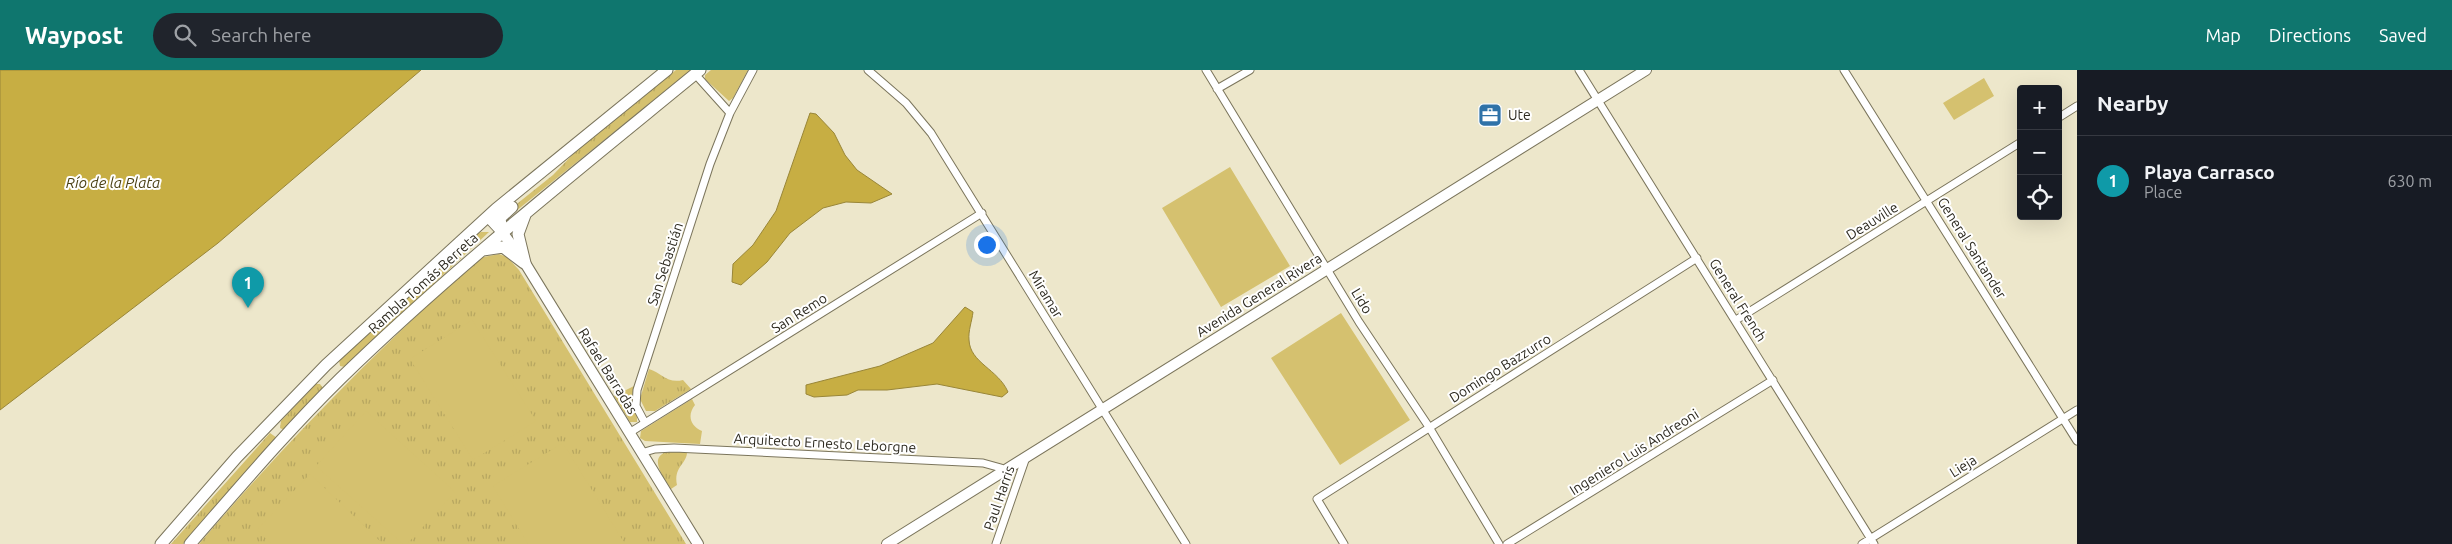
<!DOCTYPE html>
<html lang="en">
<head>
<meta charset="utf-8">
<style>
  body { margin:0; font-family:Ubuntu,sans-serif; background:#20242c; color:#f1f3f6 }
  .controls { position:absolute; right:15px; top:15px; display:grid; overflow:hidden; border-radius:5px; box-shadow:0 5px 20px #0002 }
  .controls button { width:45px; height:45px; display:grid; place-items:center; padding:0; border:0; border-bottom:1px solid #363941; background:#171b24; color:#f1f3f6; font:25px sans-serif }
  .you { position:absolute; left:986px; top:174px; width:18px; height:18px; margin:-12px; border:4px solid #fff; border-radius:50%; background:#1a73e8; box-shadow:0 0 0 8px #1a73e833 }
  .badge { display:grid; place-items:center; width:32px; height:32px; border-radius:50%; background:#0f766e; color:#fff; font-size:16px; font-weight:700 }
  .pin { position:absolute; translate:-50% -41px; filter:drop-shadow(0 1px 2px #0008) }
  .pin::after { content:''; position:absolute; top:26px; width:18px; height:15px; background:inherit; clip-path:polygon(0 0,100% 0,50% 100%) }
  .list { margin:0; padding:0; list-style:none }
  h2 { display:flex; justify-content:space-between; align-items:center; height:65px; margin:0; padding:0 20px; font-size:21px }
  h2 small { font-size:16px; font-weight:400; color:#9ea1a6 }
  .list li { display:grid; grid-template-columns:32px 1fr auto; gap:15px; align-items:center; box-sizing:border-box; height:90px; padding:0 20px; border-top:1px solid #363941 }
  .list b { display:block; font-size:19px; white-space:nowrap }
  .list p { margin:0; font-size:16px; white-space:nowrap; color:#9ea1a6 }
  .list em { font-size:16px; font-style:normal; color:#9ea1a6 }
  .icon { flex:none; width:28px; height:28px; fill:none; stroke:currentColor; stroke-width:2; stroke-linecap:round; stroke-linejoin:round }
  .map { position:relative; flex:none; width:2077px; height:474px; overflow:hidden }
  header { display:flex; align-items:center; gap:30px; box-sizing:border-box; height:70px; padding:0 25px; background:#0f766e; color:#fff }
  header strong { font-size:24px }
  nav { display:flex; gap:28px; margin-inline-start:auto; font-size:18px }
  .search { width:350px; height:45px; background:#20242c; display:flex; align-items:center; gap:12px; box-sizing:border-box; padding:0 18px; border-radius:28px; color:#9ea1a6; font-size:19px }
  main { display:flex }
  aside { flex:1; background:#171b24 }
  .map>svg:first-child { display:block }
</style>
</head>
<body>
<header>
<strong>Waypost</strong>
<div class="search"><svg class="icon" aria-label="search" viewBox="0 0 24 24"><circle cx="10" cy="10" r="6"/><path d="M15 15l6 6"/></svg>Search here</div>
<nav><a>Map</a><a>Directions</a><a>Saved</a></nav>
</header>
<main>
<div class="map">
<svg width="2077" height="474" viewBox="0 0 2077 474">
  <defs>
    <pattern id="grass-tufts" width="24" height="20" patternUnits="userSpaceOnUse" patternTransform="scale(1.25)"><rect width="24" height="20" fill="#d5c16f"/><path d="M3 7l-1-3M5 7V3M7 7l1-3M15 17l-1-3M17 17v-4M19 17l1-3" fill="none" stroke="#b7a660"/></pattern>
  </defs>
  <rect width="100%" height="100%" fill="#ede7cb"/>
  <path fill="url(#grass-tufts)" d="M676,0h15l-186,150 -2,-5 50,-40 24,-25z
    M481,162h8l-144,135 -5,-1 -1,-6 132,-123z
    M499,184l8,3 12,13 167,274h-487c87,-102 180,-196 280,-286z
    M649,299c13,4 18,15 34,11l8,9 -36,22h-9l-6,-12z
    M316,314h4l3,4 -39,42 -4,-2 1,-7z
    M634,316l-3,16 6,14v6h-7l-16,-26z
    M270,363l7,5 -94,106h-12z
    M668,381l19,1c0,12 -14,15 -10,33l-6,4c-7,-12 -24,-31 -3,-38z"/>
  <path fill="#d5c16f" d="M711,0h37l-15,28 -4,3 -24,-22v-4z
    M1984,8l10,18 -40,24 -11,-17z
    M1230,97l60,99 -69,41 -59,-99z
    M1341,243l69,107 -70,45 -69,-107z
    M472,250l64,101 -63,39 -63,-101z
    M692,329l3,6c-8,10 -5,21 7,26l-2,13 -55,-3 -5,-3 1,-7z
    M366,341l89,81 -48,52h-4l-87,-78z
    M563,373l62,101h-97l-35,-58z
    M310,404l73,70h-111l-15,-14z"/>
  <path fill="#c7ae43" stroke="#998638" d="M0,0h421l-203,173 -218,167z
    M810,43l6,1 18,19 11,22 12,15 35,24 -21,9 -25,-1 -23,6 -33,25 -23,29 -26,23 -9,-3 1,-18 20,-19 23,-34z
    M965,237l8,5c-1,9 -5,19 -4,28 1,23 29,29 39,52l-6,5 -65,-13 -50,6h-29l-11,5 -33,2 -8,-3v-9l74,-19 53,-23z"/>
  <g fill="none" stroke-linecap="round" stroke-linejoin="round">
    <g stroke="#7b755c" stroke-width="9">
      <path id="street" d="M868,0l38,33 25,30 255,411
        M1206,0l153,252 70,105 70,117
        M1579,0l295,474
        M1844,0l233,371
        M695,4l35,39
        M1217,19l33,-19
        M2058,48l19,-12
        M1736,250l285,-178
        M645,353l-9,-17 1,-16 73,-226 20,-51 23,-43
        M629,363l353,-220
        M641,383l14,-4 19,-1 309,15 18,5 4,4
        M996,474l29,-84
        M1344,474l-27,-45 380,-241
        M1507,474l266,-164
        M1862,474l215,-134"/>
    </g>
    <g stroke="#7b755c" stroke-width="12">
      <path id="secondary" d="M488,147l14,15 23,31 173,281
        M887,474l759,-474"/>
    </g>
    <g stroke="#7b755c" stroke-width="13">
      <path id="primary" d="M502,162l-2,-14 12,-11
        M483,180l20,-3 21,16
        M525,193l-7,-29 7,-19
        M161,474l76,-87 89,-92 170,-156 171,-139
        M190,474c49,-56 97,-113 150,-165 113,-110 238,-209 360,-309"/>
    </g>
    <use href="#street" stroke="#fff" stroke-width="7"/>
    <use href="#secondary" stroke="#fff" stroke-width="10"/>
    <use href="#primary" stroke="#fff" stroke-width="11"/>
  </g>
  <defs>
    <g id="office-square" transform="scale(1.25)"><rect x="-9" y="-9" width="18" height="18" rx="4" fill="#2f72a8" stroke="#fff"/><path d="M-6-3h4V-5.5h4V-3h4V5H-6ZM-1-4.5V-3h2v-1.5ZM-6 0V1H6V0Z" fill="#fff"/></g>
  </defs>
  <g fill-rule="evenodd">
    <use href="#office-square" x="1490" y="45"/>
  </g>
  <g text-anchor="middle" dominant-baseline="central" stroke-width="4" stroke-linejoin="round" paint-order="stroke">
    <g font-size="14" fill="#2d2a20" stroke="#fff" text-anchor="start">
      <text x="1508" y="45">Ute</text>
    </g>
    <g font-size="14" fill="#2d2a20" stroke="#fff">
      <text transform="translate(1872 151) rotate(-32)">Deauville</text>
      <text transform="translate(1972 178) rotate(58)">General Santander</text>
      <text transform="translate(665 194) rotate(-72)">San Sebastián</text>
      <text transform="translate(423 213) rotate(-42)">Rambla Tomás Berreta</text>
      <text transform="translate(1046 224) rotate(59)">Miramar</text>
      <text transform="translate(1259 225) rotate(-32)">Avenida General Rivera</text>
      <text transform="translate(1738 230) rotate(58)">General French</text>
      <text transform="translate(1362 231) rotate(59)">Lido</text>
      <text transform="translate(799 243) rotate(-32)">San Remo</text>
      <text transform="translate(1500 298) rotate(-32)">Domingo Bazzurro</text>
      <text transform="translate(608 301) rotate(58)">Rafael Barradas</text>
      <text transform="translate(825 373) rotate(3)">Arquitecto Ernesto Leborgne</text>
      <text transform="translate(1634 382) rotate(-32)">Ingeniero Luis Andreoni</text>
      <text transform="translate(1963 396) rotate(-32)">Lieja</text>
      <text transform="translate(999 428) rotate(-71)">Paul Harris</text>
    </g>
    <g font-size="15" font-style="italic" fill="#4c4216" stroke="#fff">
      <text x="113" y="112">Río de la Plata</text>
    </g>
  </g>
</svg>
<div class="controls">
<button>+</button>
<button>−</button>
<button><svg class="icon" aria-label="locate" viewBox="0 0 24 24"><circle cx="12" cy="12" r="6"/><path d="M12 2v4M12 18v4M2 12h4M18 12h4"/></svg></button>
</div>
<div class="you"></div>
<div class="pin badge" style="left:248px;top:238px;background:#0f9aa8">1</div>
</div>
<aside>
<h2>Nearby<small></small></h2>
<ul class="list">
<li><span class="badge" style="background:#0f9aa8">1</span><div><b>Playa Carrasco</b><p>Place</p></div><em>630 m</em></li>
</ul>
</aside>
</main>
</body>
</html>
